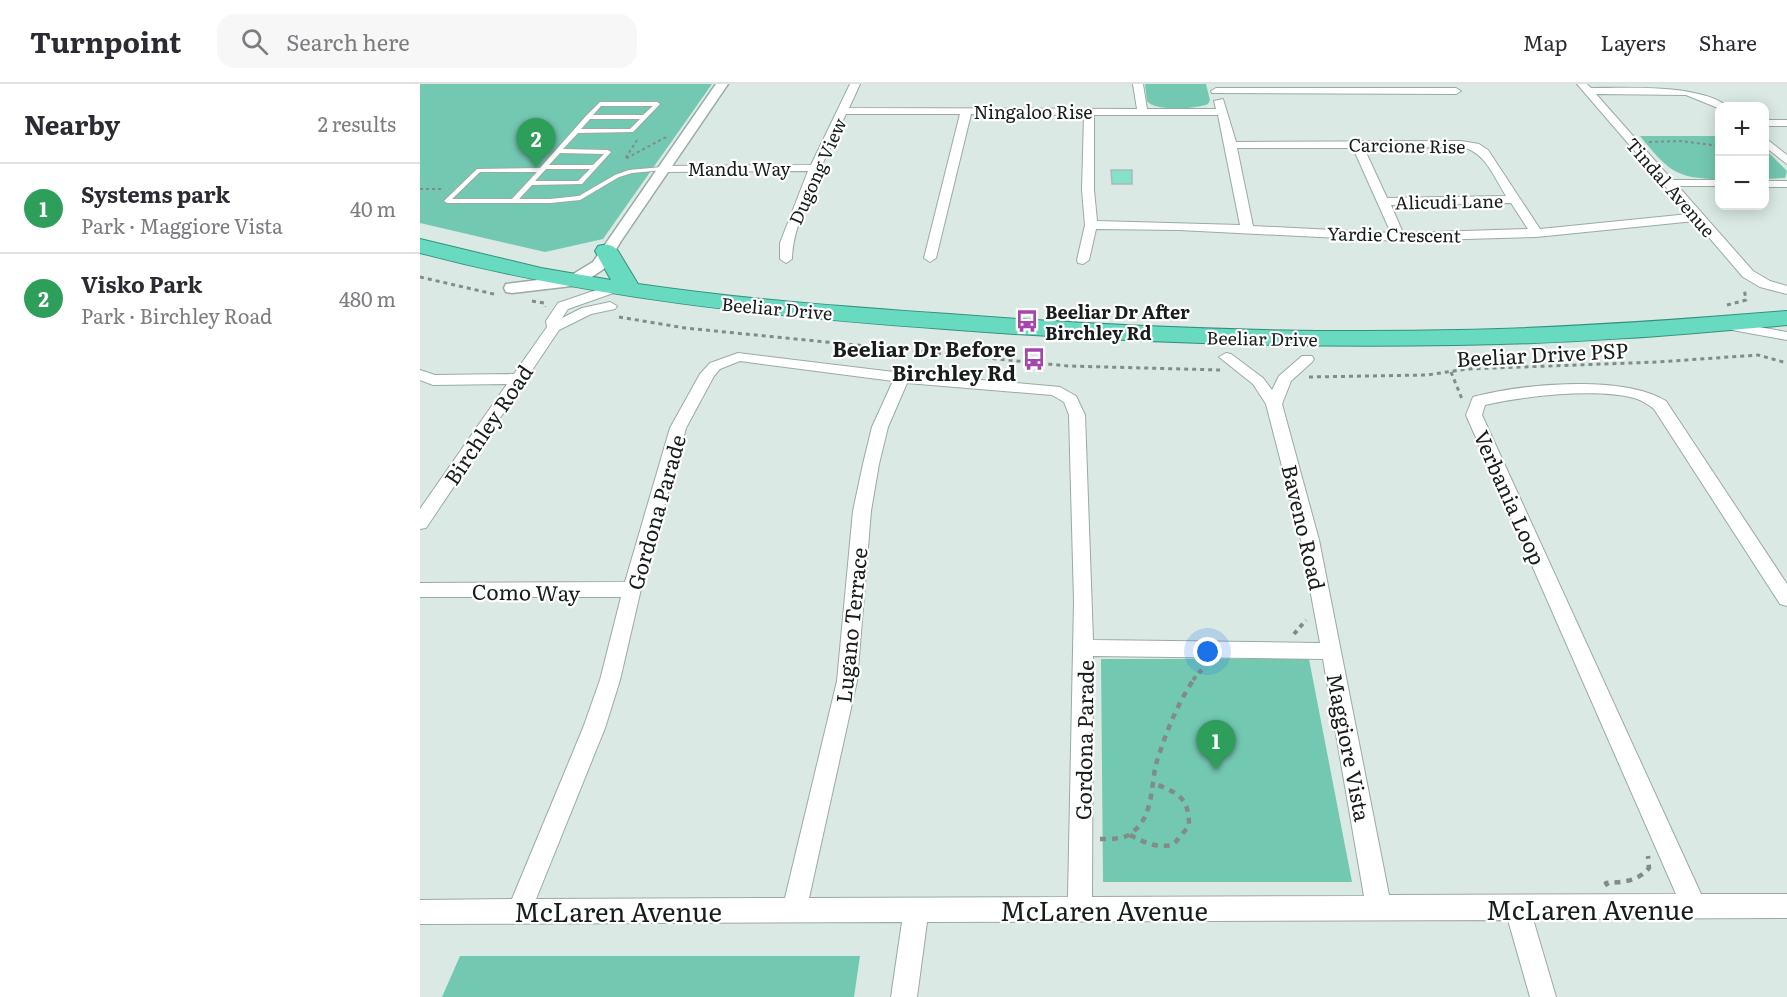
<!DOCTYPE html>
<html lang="en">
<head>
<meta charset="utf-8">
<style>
  body { margin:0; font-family:Literata,serif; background:#f7f7f7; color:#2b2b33 }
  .controls { position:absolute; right:18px; top:18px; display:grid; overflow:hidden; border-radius:12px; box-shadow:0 3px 15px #0003 }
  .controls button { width:54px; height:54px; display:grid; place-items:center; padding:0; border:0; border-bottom:2px solid #e1e1e2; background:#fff; color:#2b2b33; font:30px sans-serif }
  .you { position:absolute; left:788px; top:568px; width:21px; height:21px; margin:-15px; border:4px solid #fff; border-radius:50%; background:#1a73e8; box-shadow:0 0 0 9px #1a73e833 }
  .badge { display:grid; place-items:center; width:39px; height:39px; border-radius:50%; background:#d93025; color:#fff; font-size:20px; font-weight:700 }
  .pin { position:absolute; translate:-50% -50px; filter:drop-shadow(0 2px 3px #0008) }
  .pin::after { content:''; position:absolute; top:32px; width:21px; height:18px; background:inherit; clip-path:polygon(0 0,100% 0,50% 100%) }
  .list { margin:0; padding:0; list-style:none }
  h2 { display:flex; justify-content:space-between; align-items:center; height:78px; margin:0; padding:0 24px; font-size:26px }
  h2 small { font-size:20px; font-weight:400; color:#7c7c81 }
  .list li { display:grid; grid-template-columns:39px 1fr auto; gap:18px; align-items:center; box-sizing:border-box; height:90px; padding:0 24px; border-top:2px solid #e1e1e2 }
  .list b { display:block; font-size:22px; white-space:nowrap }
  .list p { margin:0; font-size:20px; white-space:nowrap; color:#7c7c81 }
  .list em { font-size:20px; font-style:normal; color:#7c7c81 }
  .icon { flex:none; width:33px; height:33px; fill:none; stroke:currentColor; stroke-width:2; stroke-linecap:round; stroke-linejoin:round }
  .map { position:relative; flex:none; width:1367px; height:913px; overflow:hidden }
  header { display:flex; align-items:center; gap:36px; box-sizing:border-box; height:84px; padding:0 30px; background:#fff; border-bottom:2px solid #e1e1e2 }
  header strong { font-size:28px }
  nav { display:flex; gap:33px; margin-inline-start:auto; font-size:21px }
  .search { width:420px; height:54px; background:#f7f7f7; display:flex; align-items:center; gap:15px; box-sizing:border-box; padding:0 21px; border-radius:18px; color:#7c7c81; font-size:22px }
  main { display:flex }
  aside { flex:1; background:#fff }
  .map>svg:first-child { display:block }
</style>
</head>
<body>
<header>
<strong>Turnpoint</strong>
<div class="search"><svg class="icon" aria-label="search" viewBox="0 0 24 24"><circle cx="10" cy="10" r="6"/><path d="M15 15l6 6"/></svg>Search here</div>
<nav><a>Map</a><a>Layers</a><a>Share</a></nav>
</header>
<main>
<aside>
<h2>Nearby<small>2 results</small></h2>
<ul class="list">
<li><span class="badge" style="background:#2e9e5b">1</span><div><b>Systems park</b><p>Park · Maggiore Vista</p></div><em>40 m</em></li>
<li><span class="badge" style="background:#2e9e5b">2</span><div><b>Visko Park</b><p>Park · Birchley Road</p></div><em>480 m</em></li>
</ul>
</aside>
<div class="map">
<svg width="1367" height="913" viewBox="0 0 1367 913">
  <rect width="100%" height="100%" fill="#dae9e4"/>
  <path fill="#73c8b1" d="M0,0h292l-109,155 -58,13 -125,-29z
    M725,0h61l4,16 -2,4c-12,5 -53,8 -61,-3z
    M1220,52h79v43c-44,0 -52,-10 -79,-43z
    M1345,65l22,22 -2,7 -20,1z
    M681,575h208l43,223h-249z
    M40,872h400l-6,41h-412z"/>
  <path fill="#83e2c8" stroke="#abbab5" stroke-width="1.5" d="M691,86h21v14h-20z"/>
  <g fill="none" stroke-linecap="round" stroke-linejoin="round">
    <g stroke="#9baaa5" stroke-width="2">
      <path id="service" d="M180,18h57l3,2 -27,28 -55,1 -15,16 45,1 3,2 -29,32 -50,1 -13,14h31l29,-3 36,-21 14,-5 33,-3 2,1v2l-32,3 -13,4 -39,23 -30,3h-103l-3,-2 33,-32 63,-1 46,-52zM181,22h52l-10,9h-50zM170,35h50l-10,10h-49zM140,69l44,1 -11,11h-44zM126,85h44l-12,12h-43zM60,88h57l-25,27h-60z"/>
    </g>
    <g stroke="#9baaa5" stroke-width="2">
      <path id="minor" d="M430,0h10l-11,24 288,1 -4,-25h10l4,25h69l-2,-8 9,-2 13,43 225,-1 18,3 9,6 52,79 149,-15 -112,-130h10l4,4c37,0 107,-4 136,18l-9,2 -32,-13 -90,-1 76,86h48v6h-42l75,85 17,10 17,5v8l-27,-7 -17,-10 -48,-56 -159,16 -137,4 -220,-11 -83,-1 -7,31 -6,4 -5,-1 -1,-3 8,-35 -3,-35 2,-75 -113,-1 -35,144 -6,4 -6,-4 36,-144h-114c-17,37 -54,107 -54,145l-6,4 -6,-4v-16l28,-72 -146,1 -6,-3 6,-3 149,-1zM674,31h124l22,110 -143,-4 -3,-31zM1041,63c24,4 33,30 45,49l-119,2 -23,-50zM817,64h116l38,85 -138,-7zM1091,119l17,26 -125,4 -12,-28z
        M796,4h240l5,3 -5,3 -244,-1 -1,-2z
        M1344,36h23v6h-23z
        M1344,53l23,18v9l-23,-18z
        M1344,97h23v6h-23z
        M194,200l7,4 -2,3 -51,18 -6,9 20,-10 28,-6 7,4 -2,3 -24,5 -32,16 -133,198 -6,1v-20l87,-125 -74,1 -13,-5v-10l15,5 79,-1 33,-47 -1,-6 12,-18z
        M1306,237l61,11v8l-66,-12 -2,-3 2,-3z
        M318,269l164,20 158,14 16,9 9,19 8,225 227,3 -19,-103 -35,-136 -13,-20 -34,-27 7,-4 5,1 32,24 9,12 7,-14 23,-20h10l2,3 -2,3 -21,19 -9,23 37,136 70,355 287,-1 -210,-479 7,-18c49,-13 149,-23 193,4l121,183v22l-7,-2 -126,-195c-6,-5 -13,-9 -20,-11 -39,-10 -109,-2 -149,7l-3,10 219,479h86v24l-254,1 23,78h-26l-22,-77 -581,2 -10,75h-26l11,-75 -482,2v-24l92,-1 71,-171 17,-48 21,-83h-201v-14l205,-1 45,-154 30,-54 10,-11zM320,277l153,20 -21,46 -9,37 -10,47 -16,170 -52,217 -249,1 69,-171 15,-48 21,-91 45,-161 28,-52 6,-7zM487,299l145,12 12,7 5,13 5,186 -6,296 -259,1 48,-217 14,-170 8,-47 9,-37zM673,572l230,3 41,237 -272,1z"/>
    </g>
    <g stroke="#9baaa5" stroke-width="3">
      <path id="tertiary" d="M296,0h12l-107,157 -16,27 -25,17 -68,8 -6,-1 -2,-4 2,-4 64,-8 23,-14z"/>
    </g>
    <g stroke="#33917b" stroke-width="2">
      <path id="trunk" d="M0,155l121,29 70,12 -16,-29 3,-5c8,-2 14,-2 20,5l20,33c103,15 207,23 311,30 169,13 339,20 509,16 110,-2 219,-10 329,-19v14c-110,10 -220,19 -331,20 -170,3 -341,-3 -511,-16 -180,-13 -350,-30 -525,-76z"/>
    </g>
    <path stroke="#818c88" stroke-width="2" stroke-dasharray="3 3" stroke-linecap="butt" d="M217,56l-12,19 43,-23
      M1229,58l32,-1 39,5
      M0,105h23"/>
    <path stroke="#818c88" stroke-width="3" stroke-dasharray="4 4" stroke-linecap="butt" d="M0,193l78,18
      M112,217l12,2 1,4
      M1307,221l19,-5 -2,-12
      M199,233l66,11 383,38 152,4
      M1031,288l11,27
      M889,293l118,-2 40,-6 191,-7 100,-7 29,8"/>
    <path stroke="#818c88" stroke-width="4" stroke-dasharray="4.5 4.5" stroke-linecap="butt" d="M874,550l12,-14
      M773,596l11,-13"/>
    <path stroke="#818c88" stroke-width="4.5" stroke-dasharray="6 6" stroke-linecap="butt" d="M710,751c15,8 26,13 43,10l16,-19c0,-29 -11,-33 -36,-43
      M680,755c12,0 26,1 35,-9 18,-16 16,-44 21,-66 9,-29 21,-60 38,-85
      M1188,802l-2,-3c17,-1 31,-1 43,-15l-1,-12"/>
    <use href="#service" fill="#fff" fill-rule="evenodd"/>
    <use href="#minor" fill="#fff" fill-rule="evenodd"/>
    <use href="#tertiary" fill="#fff" fill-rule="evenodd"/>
    <use href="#trunk" fill="#68dabf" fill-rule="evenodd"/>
  </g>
  <defs>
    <g id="bus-bare" transform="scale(1.8)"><path d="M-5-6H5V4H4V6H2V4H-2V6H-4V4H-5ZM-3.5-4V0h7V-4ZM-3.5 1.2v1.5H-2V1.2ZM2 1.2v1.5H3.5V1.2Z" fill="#a546af" stroke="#fff" stroke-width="2.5" paint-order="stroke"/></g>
  </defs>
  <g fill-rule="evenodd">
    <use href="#bus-bare" x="607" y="237"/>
    <use href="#bus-bare" x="614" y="275"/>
  </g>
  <g text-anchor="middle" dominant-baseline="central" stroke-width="4.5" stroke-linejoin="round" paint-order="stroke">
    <g font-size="18" fill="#171d1b" stroke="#fff">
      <text x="613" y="27">Ningaloo Rise</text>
      <text transform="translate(987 61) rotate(1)">Carcione Rise</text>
      <text x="319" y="84">Mandu Way</text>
      <text transform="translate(397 87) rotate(-66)">Dugong View</text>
      <text transform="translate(1251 103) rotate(49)">Tindal Avenue</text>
      <text transform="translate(1029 117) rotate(-1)">Alicudi Lane</text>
      <text transform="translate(974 150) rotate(1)">Yardie Crescent</text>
      <text transform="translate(357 224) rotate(5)">Beeliar Drive</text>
      <text transform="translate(842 254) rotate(1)">Beeliar Drive</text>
    </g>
    <g font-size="18" font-weight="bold" fill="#171d1b" stroke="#fff" text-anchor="start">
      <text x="625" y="227">Beeliar Dr After<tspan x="625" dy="21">Birchley Rd</tspan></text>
    </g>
    <g font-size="21" font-weight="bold" fill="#171d1b" stroke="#fff" text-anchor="end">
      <text x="596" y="263">Beeliar Dr Before<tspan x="596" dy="24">Birchley Rd</tspan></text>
    </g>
    <g font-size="21" fill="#171d1b" stroke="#fff">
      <text transform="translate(1122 269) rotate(-3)">Beeliar Drive PSP</text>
      <text transform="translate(67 340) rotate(-56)">Birchley Road</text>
      <text transform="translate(1091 413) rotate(66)">Verbania Loop</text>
      <text transform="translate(235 428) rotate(-74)">Gordona Parade</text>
      <text transform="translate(885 443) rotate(77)">Baveno Road</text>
      <text transform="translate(106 507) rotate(1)">Como Way</text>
      <text transform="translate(430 541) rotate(-84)">Lugano Terrace</text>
      <text transform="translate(663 656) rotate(-89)">Gordona Parade</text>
      <text transform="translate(930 663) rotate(79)">Maggiore Vista</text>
    </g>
    <g font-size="26" fill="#171d1b" stroke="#fff">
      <text x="1170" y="824">McLaren Avenue</text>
      <text x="684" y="825">McLaren Avenue</text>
      <text x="198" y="826">McLaren Avenue</text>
    </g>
  </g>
</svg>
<div class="controls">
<button>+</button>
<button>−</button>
</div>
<div class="you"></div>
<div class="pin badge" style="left:796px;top:686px;background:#2e9e5b">1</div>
<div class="pin badge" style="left:116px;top:84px;background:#2e9e5b">2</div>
</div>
</main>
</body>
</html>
